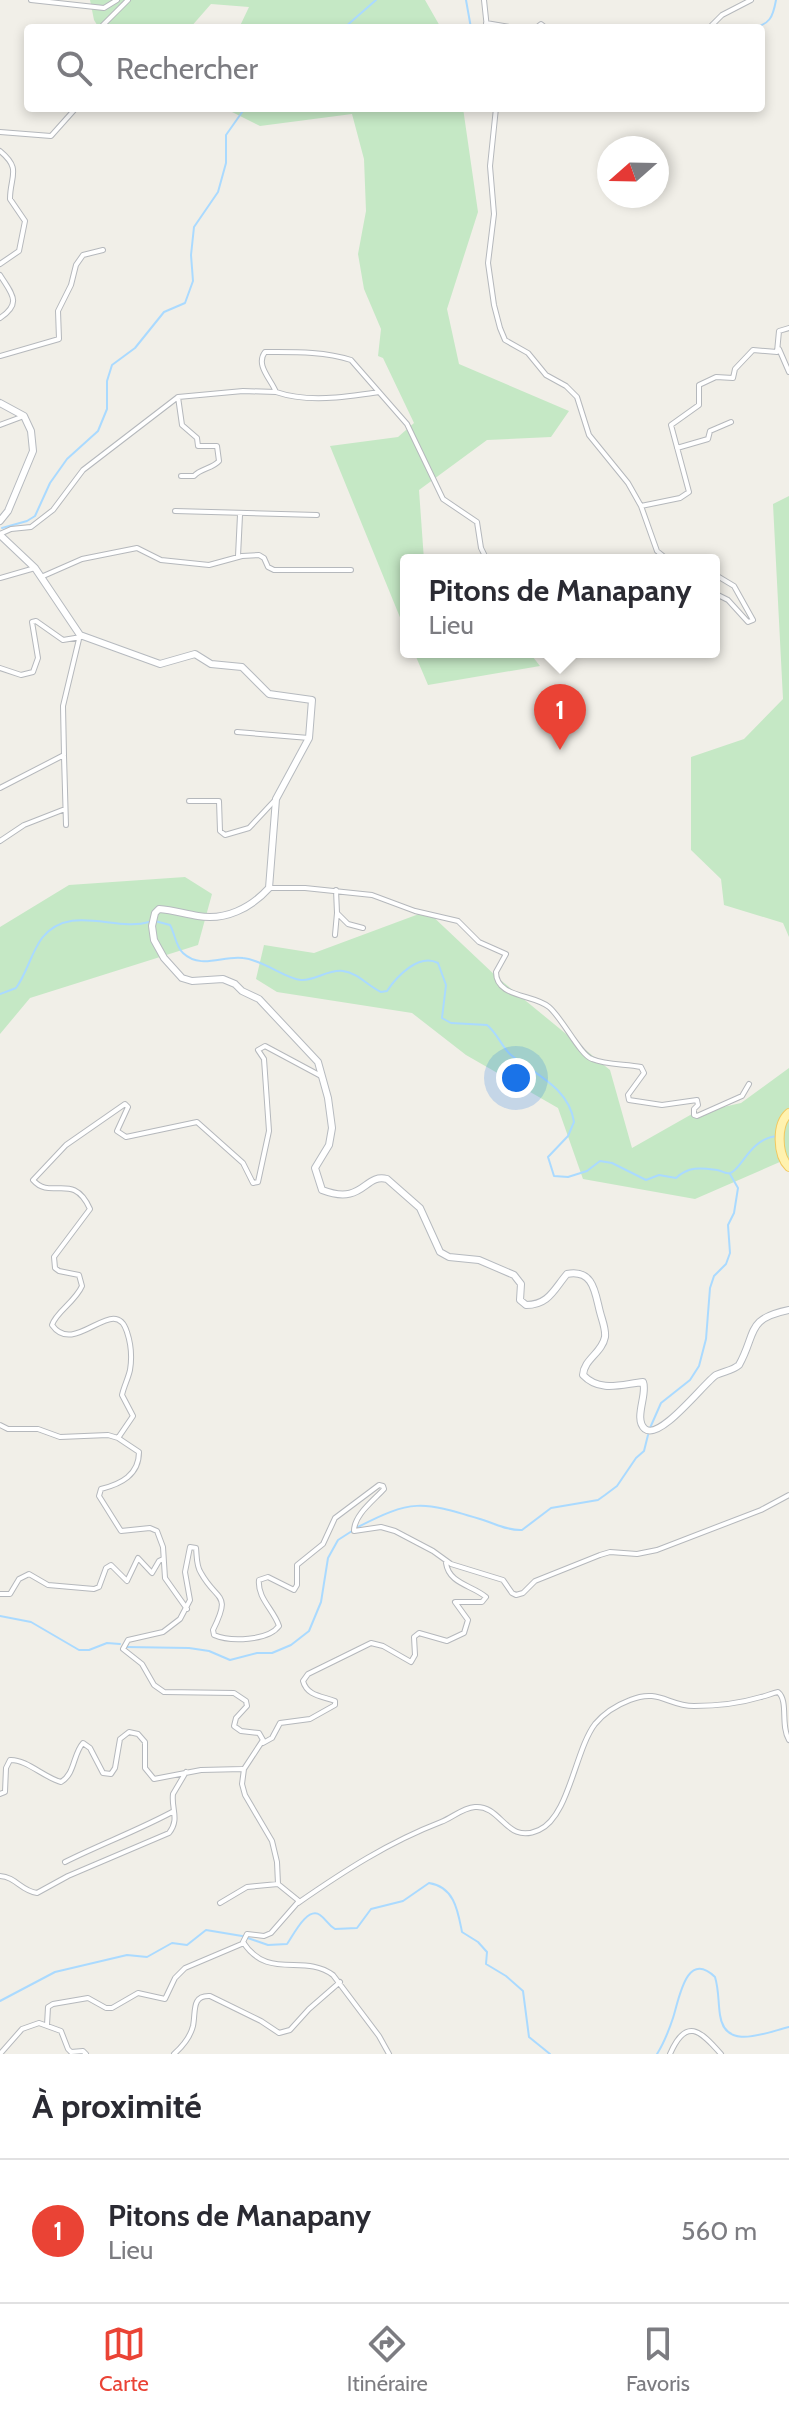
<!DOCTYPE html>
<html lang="fr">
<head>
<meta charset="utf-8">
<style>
  body { margin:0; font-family:Cabin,sans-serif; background:#f2f2f3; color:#2b2b33 }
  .compass { position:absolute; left:597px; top:136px; width:72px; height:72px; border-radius:50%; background:#fff; box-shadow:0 4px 12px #0003; rotate:250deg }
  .you { position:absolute; left:516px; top:1078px; width:28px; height:28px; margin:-20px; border:6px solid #fff; border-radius:50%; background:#1a73e8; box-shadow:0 0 0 12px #1a73e833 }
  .badge { display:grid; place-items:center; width:52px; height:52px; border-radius:50%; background:#ea4335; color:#fff; font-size:26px; font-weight:700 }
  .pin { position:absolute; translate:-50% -66px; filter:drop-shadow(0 2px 4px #0008) }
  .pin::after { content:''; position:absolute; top:42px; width:28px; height:24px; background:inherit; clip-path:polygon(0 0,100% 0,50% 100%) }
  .popup { position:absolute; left:400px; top:554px; width:320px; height:104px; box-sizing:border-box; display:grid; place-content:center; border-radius:8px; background:#fff; filter:drop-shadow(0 2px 6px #0005); font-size:26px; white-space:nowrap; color:#7c7c81 }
  .popup b { font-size:30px; color:#2b2b33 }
  .popup::after { content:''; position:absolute; left:50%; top:100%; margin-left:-16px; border:16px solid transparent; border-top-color:#fff }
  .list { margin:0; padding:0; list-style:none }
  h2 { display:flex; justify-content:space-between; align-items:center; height:104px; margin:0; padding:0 32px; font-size:34px }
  h2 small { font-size:26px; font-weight:400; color:#7c7c81 }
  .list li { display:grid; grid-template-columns:52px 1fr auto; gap:24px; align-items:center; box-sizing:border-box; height:144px; padding:0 32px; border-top:2px solid #e1e1e2 }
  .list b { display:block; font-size:30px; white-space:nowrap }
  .list p { margin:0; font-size:26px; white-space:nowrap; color:#7c7c81 }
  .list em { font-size:26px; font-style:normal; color:#7c7c81 }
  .icon { flex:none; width:44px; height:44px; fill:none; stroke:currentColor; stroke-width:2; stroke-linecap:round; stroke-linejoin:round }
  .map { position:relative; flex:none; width:789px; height:2054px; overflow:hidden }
  .search { position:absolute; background:#fff; box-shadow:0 4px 12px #0003; left:24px; right:24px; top:24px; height:88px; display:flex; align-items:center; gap:20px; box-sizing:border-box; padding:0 28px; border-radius:8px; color:#7c7c81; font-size:30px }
  .sheet { height:248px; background:#fff }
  nav { display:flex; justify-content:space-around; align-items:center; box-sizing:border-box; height:112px; border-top:2px solid #e1e1e2; background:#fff; font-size:22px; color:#7c7c81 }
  nav a { display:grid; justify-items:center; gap:4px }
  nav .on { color:#ea4335 }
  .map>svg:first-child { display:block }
</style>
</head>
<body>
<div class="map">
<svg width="789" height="2054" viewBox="0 0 789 2054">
  <rect width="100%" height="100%" fill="#f1efe8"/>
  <path fill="#c5e8c5" d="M90,0h335l16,28h-202l10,-21 -38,-3 -21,24h-91l-5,-8z
    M224,108h239l15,104 -31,97 12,55 110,47 -18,26 -64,3 -68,50 5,70h-18v72l-76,-186 68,-9 16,-14 -31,-65 -5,-2 3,-27 -17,-40 -6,-35 8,-43 -2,-52 -12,-45 -92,12z
    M789,496v441l-6,-14 -59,-18 -3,-26 -30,-29v-93l53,-18 39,-40 -10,-195z
    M414,652h115l11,14 -112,19z
    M185,877l27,17 -14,51 -168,53 -30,36v-107l69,-42z
    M427,911l71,67 112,92 22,78 60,-34 49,-11 48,-35v90l-94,41 -112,-20 -25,-71 -92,-53 -54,-42 -135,-21 -21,-13 8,-34 50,8z"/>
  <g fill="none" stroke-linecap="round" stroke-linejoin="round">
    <path stroke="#aadaff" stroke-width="2" d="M466,0l5,28
      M344,28l32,-28
      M751,28c19,-3 22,-11 25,-28
      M2,528l25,-7 8,-5 15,-33 17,-24 31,-28 9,-22v-28l5,-16 23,-17 29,-36 21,-9 8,-22 -2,-26 3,-28 24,-35 8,-29v-28l19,-27
      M155,921l15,4c5,9 6,22 13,28 18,17 40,2 60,5 21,2 42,21 58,22 14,1 27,-11 42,-9 15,2 25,15 38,21l6,-1c10,-15 32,-38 51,-28l8,22 -4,33 9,5 36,2c11,9 14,21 24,30 23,19 58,32 63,67l-6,14 -20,21 6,19 14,1 19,-6 13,-10 12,2 34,17 13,-5 17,3c13,-12 25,-10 41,-8 7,1 6,4 13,3 12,-3 19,-35 48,-37
      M0,994l16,-6c11,-15 15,-35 26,-50 28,-35 73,-6 107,-16
      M650,1428l11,-25 29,-23 9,-14 7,-27 4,-51 4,-12 12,-12 4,-11 -2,-28 6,-12 4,-25 -8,-14
      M356,1528c56,-29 65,-27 124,-9 14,4 28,12 42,11l29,-22 47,-8 7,-5 12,-9 19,-28 8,-7 4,-16
      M0,1616l31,6 48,28h10l18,-7 13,1
      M126,1647l63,1 20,3 21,9 27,-7h15l19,-8 18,-14 12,-29 7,-44 10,-18 14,-9
      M0,2001l55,-29 72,-17 20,2 25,-14 15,2 19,-15 36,6 26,9 19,-1c6,-8 20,-38 33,-29 6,4 8,10 15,14l22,-1 14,-19 32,-8 26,-18c26,4 29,29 33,49l16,10 9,10 -1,12 20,12 17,15 6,46 21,17
      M657,2054c7,-11 12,-24 16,-36 6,-18 13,-69 42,-41 4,13 3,25 5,38 5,37 47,17 69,12"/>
    <g stroke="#b5b8bc" stroke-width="6">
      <path id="street" d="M31,0l73,8 13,-8
        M484,0l3,28
        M486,23l29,5
        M100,28l28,-28
        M536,28l5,-4 5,4
        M709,28l13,-13 29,-15
        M496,108l-6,58 4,48 -6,49 6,42 6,23 5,12 23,13 18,22 20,11 11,11 12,38 39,48 13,23 16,45 11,9
        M0,132l51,4 25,-28
        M0,151c22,18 10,25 10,48l15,22 -6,30 -19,13
        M0,275c11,18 23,28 0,43
        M779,349l10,23
        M0,356l59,-17 -1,-28 13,-26 5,-20 7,-10 20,-5
        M276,392c32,11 70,5 103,0
        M178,397l4,28 15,13 1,8h19l2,15c-7,8 -18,7 -25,15h-13
        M0,425l24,-9
        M677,448l31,-9 2,-8 21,-9
        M641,506l39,-8 9,-6 -18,-67 28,-20v-20l17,-8 17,1 2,-9 18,-19 24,2 2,-21 10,-3
        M175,511l142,4
        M0,534l11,-5 20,-2 22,-17 30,-40 95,-73 65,-6 33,1c-5,-13 -21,-27 -11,-40 28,0 59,-1 86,8l56,64 36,75 34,23 4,26 6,12
        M238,556l2,-41
        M714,574l20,12 19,34 -5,2 -20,-22 -14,-7
        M41,577l41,-18 55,-11 24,12 48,5 33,-9 17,-1 5,3 4,9 6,3h77
        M0,578l35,-10
        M0,668l21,7 12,-3 5,-14 -6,-36 4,-1 27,19 18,-3
        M237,732l72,6
        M64,756l2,69
        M0,788l64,-33 -1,-49 17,-71
        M189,801h30l1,30 5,4 24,-7 27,-29
        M0,841l24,-16 41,-16
        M269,888h36l67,7 43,16 43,10 21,21 27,12 -10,18c0,26 38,22 53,35 14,12 31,48 43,52 14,6 34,5 49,8l3,6 -16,22 1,5 33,5 35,-5 1,5 -4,4v6l3,1 45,-20 7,-12
        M336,890l1,23 11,11 15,4
        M335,935l2,-22
        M0,1425l8,4h30l22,8 48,-2 10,3 21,14c0,23 -18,32 -38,37l-2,7 22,35 29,-3 7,3 6,16 2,31 22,31
        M118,1438l15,-22 -11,-21c2,-9 6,-16 8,-25 2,-12 1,-26 -3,-38 -12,-40 -52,26 -75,-7 4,-13 23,-23 30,-39l-3,-11 -20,-4 -4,-3 -1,-11 36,-48c-17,-38 -39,-8 -57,-29l33,-35 59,-41 3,3 -11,24 9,6 71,-15 46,41 10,20 5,-1 11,-51 -5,-72 -6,-9 7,-4 56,30
        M0,1594h10l9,-15 10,-5 19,11 46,4 5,-2 7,-19 5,-3 16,16 11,-23 14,15 7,-12 4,-2
        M263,1743l9,-5 8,-15 30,-4 25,-14v-4c-13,-5 -28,-5 -32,-20l5,-7 63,-31 12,3 28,16 4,-7 -1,-18 5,-4 28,8 17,-8 4,-13 -13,-18h27l4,-5c-14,-12 -37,-13 -40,-34
        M0,1794l5,-2 1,-24 4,-8c16,-1 35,18 51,22 14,-8 12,-28 22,-39l7,5 13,25 8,1 4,-6 5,-29 9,-7 9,2 7,8v26l9,11 47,-9 42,-1
        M65,1862c36,-18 74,-32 109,-51
        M0,1876c16,1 21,15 37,17l31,-17 101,-43c11,-14 2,-24 4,-39l13,-22
        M220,1903l27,-16 31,-3
        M298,1903c46,-32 91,-61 143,-81 11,-4 21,-14 34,-15 27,-2 31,38 64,23 30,-13 36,-80 56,-106 9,-11 22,-19 35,-24 29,-12 38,6 64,6 21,0 47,-3 67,-9 6,-1 11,-4 17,-5 11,9 2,33 11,48
        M47,2025l1,-18 5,-3 35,-6 18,10h6l26,-15 27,6 10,-21 10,-10 59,-25
        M0,2054l22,-25 17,-6 22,8 7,18 3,3 12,-1 3,3
        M174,2054c9,-8 16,-16 19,-28 3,-14 -2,-31 17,-30l51,25 18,12 11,-3 19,-21 31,-27
        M389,2054l-10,-18 -46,-61c-29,-22 -65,6 -90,-33l4,-8 17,2 7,-3 28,-32 -21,-17 -1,-22 -5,-21 -27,-46 -3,-11 2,-15 19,-29 -4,-7 -18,-2 -7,-5 2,-8 11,-12 -1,-5 -12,-8 -70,-1 -10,-7 -12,-21 -19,-15 5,-9 35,-8 17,-13 10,-19 -5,-28 5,-25 6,1c1,8 0,18 5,25 16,29 31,19 12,57l1,5c16,7 54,6 65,-9 -5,-16 -22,-28 -20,-46l9,-3 26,13 3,-5v-20l26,-21 12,-26 44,-33 4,1 1,3c-11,12 -30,26 -30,42l27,-4 14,4 38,20 18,13 52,16 9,13 4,2 7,-2 12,-12 65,-26 10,-3 27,2 20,-4 104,-40 28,-15
        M670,2054c16,-37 30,-24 51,0"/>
    </g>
    <g stroke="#b6babf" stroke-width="8">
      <path id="secondary" d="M0,403l24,13 7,15 2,20 -25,60 -8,10
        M0,535l35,33 45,67 80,29 35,-10 16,10 31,3 27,27 43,6 -3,38 -33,61 -7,89c-18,20 -44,33 -71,28 -13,-2 -25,-6 -39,-7l-4,4 -3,13 2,14 10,18 18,20 10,3 31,-2 12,5 7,7 17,8 59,63 10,36 4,30 -3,17 -14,23 7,22c42,16 42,-17 65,-11l33,29 20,44 9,5 30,3 35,15 7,9 -1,16 6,5c23,0 28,-16 41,-31 27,-5 28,19 33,38 2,8 6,17 5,25 -3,16 -21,22 -22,38 17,18 39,9 60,7 5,12 -10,37 2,47 15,12 59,-46 71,-54 8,-4 16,-4 23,-10 18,-32 6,-46 50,-55"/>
    </g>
    <g stroke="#f2c960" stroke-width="10">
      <path id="primary" d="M789,1113c-13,11 -12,42 0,54"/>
    </g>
    <use href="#street" stroke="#fff" stroke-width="4"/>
    <use href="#secondary" stroke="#fff" stroke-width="6"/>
    <use href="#primary" stroke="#fff2af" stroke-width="8"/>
  </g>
</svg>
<svg class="compass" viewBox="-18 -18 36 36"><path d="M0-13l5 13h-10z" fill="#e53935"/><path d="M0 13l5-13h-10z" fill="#7c7c81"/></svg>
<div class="you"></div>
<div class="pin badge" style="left:560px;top:750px">1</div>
<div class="popup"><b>Pitons de Manapany</b>Lieu</div>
<div class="search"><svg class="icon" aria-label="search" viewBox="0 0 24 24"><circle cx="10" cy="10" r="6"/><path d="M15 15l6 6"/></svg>Rechercher</div>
</div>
<section class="sheet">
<h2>À proximité<small></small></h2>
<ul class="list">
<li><span class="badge">1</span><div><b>Pitons de Manapany</b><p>Lieu</p></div><em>560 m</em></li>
</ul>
</section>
<nav>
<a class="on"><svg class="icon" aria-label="map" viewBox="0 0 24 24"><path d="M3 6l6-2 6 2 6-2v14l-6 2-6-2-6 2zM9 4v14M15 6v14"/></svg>Carte</a>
<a><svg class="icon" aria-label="directions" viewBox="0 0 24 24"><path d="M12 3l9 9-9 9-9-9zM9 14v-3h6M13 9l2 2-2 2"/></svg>Itinéraire</a>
<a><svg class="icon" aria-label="saved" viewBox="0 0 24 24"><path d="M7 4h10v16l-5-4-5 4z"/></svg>Favoris</a>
</nav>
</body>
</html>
